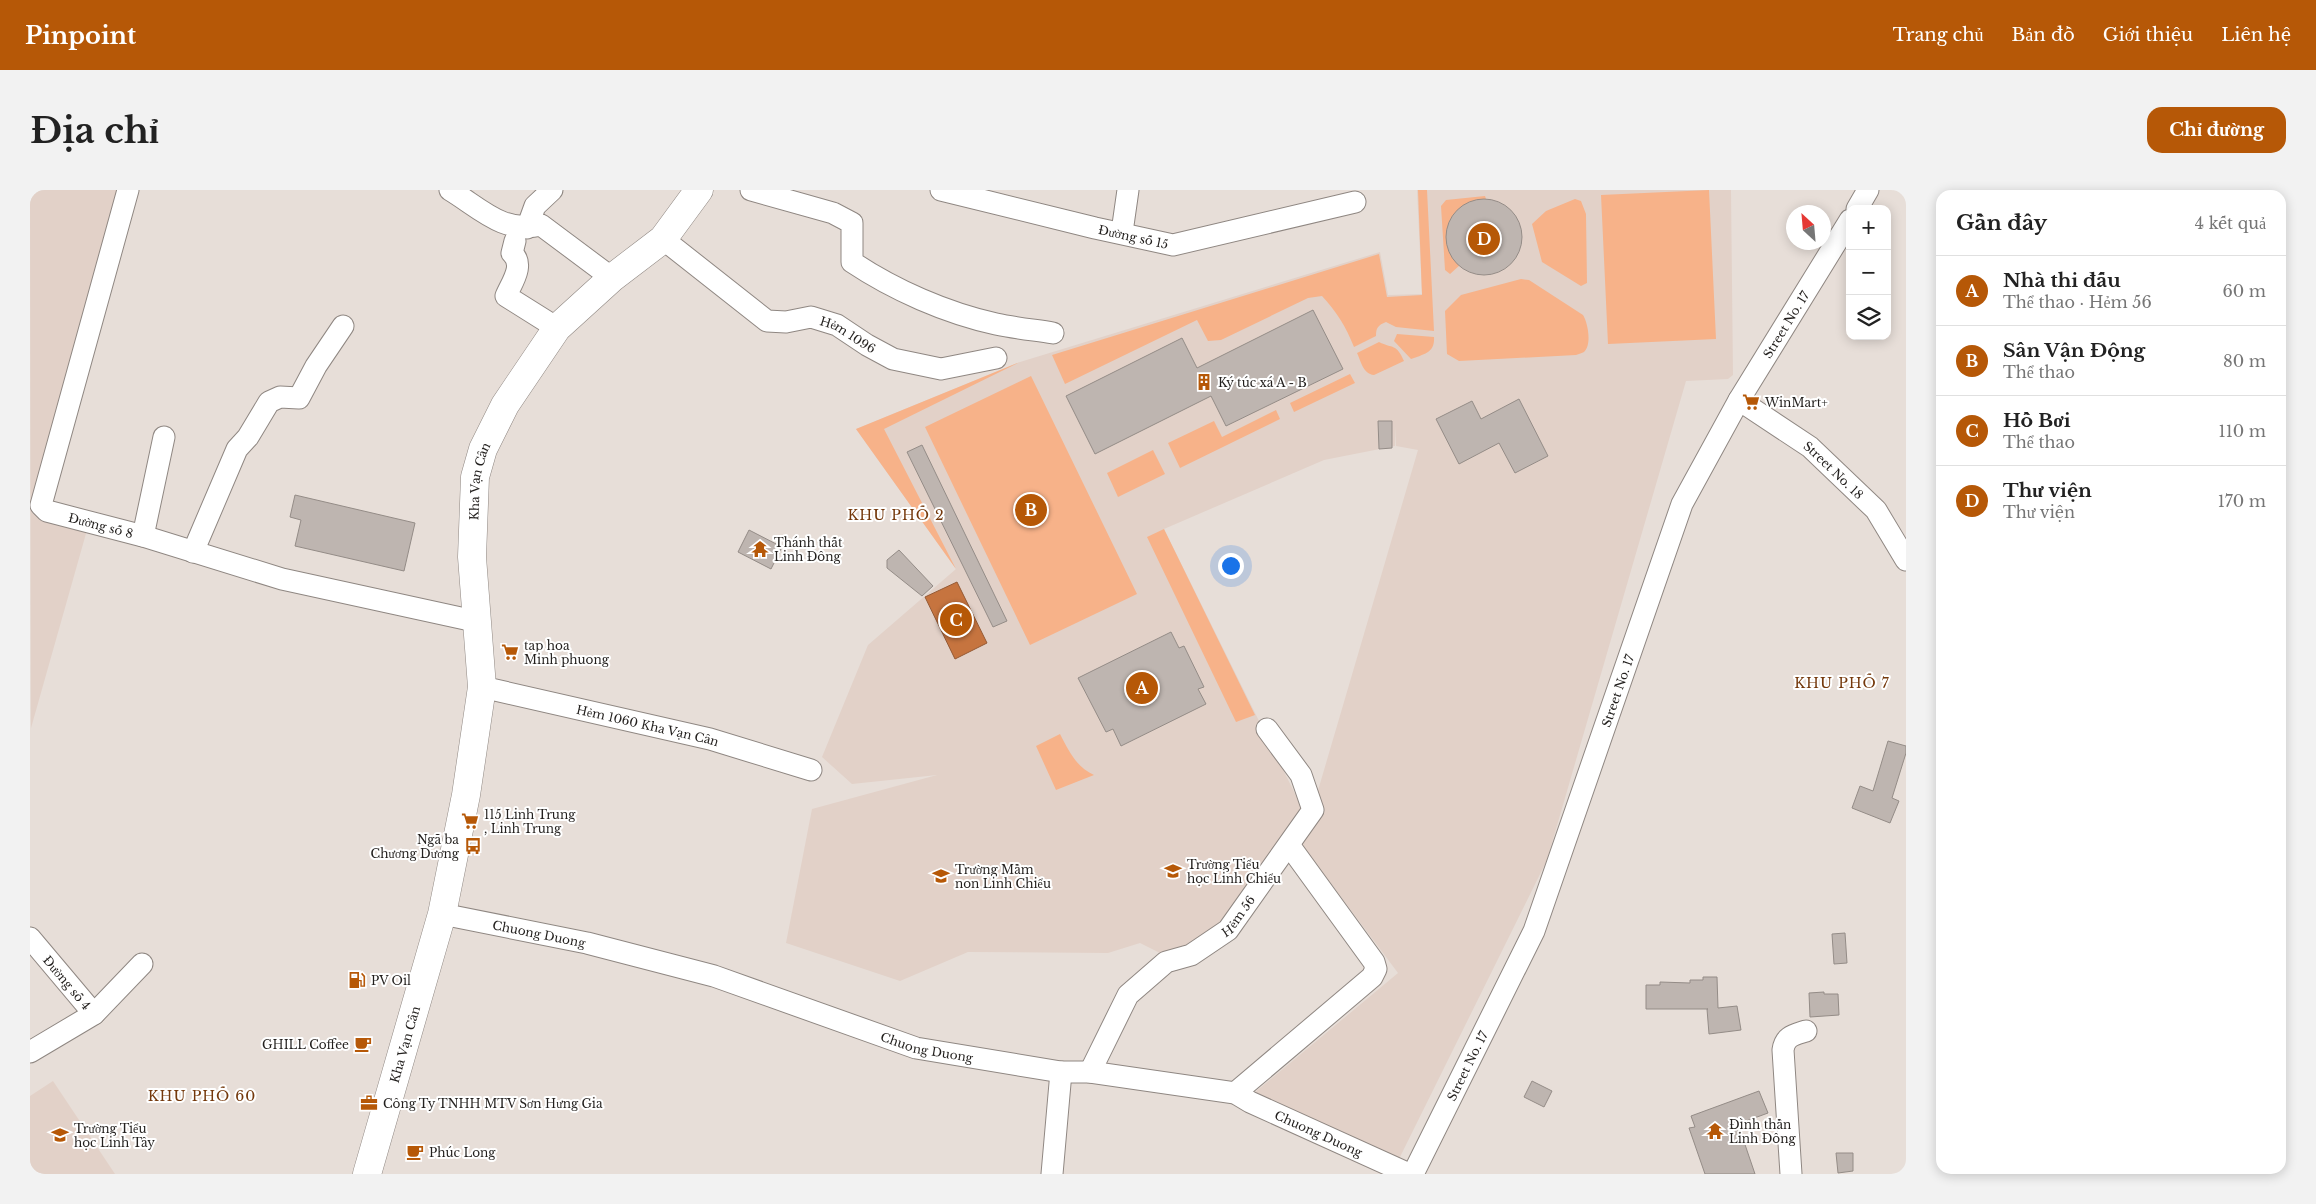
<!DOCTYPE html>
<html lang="vi">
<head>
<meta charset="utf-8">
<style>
  body { margin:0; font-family:"Libre Baskerville",serif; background:#f2f2f2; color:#222 }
  .controls { position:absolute; right:15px; top:15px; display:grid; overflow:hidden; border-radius:10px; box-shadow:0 2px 12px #0003 }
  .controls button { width:45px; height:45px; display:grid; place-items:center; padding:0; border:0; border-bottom:1px solid #e0e0e0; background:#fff; color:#222; font:25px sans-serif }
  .compass { position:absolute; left:1756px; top:15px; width:45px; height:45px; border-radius:50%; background:#fff; box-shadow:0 2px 12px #0003; rotate:334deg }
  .you { position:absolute; left:1200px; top:375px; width:18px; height:18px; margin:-12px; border:4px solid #fff; border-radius:50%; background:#1a73e8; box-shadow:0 0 0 8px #1a73e833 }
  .badge { display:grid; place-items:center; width:32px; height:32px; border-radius:50%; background:#b65807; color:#fff; font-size:16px; font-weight:700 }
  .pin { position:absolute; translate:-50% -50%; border:2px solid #fff; box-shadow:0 1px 5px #0006 }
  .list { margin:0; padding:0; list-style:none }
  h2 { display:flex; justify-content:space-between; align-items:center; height:65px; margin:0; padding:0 20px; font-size:21px }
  h2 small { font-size:16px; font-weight:400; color:#767676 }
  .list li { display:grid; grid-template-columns:32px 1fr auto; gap:15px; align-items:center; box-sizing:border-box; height:70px; padding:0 20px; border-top:1px solid #e0e0e0 }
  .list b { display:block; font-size:19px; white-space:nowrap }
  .list p { margin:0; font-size:16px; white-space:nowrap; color:#767676 }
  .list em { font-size:16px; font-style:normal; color:#767676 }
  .icon { flex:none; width:28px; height:28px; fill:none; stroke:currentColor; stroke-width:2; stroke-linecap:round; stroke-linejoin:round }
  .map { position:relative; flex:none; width:1876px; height:984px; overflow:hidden; border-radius:15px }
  header { display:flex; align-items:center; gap:30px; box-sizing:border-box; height:70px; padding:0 25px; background:#b65807; color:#fff }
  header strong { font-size:24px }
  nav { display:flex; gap:28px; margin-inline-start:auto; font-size:18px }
  .intro { display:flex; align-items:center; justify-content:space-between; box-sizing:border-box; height:120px; padding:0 30px }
  h1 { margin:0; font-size:35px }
  .button { padding:12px 22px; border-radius:15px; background:#b65807; color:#fff; font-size:18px; font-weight:700 }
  main { display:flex; gap:30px; padding:0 30px }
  aside { flex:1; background:#fff; border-radius:15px; box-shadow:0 2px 12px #0003 }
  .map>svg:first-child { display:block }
</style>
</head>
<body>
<header>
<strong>Pinpoint</strong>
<nav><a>Trang chủ</a><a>Bản đồ</a><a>Giới thiệu</a><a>Liên hệ</a></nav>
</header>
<div class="intro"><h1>Địa chỉ</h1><a class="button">Chỉ đường</a></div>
<main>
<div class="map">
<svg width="1876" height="984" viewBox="0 0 1876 984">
  <rect width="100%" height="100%" fill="#e7ded8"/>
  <path fill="#e2d1c8" d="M0,0h91l-89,323 55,17 -56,198z
    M1387,0h314l2,185 -5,4 -42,2 -139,479 -149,301 -144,-68 144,-120 -96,-128 116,-395 -22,-4v-20l-1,20 -71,14 -160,69 141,285 -82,113 -37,25 -22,3 -24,-12 -32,10 -140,-1 -68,29 -114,-38 26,-134 125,-34 -85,9 -30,-27 46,-112 88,-76 -100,-140 164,-67 360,-110 8,43 34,-1z
    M23,891l62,93h-85v-78z"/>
  <path fill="#f7b289" d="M1388,0h9l7,141 -38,-4 -10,-5c-8,3 -10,6 -10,14l-22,11c-8,-20 -17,-35 -32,-51l-14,2 -87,42 -13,1 -11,-21 -132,64 -13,-29 327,-101 8,43 35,-2z
    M1679,0l7,149 -108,5 -7,-149z
    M1455,6l1,3c-38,3 -52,39 -26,66l-10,9 -5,-4 -4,-64 5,-6z
    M1545,9l6,2 5,13 1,69 -6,3 -39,-24 -10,-38 14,-13z
    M1491,89l8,1 54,35c5,8 9,30 1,37 -2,1 -5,2 -8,3l-117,6 -12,-7 -2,-43 16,-16z
    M1367,144l37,3c1,16 -10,17 -23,22l-17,-18z
    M1349,152c14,7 17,1 25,19l-30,14c-11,-1 -13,-14 -17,-22z
    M990,172l-136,67 72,140 -100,-140z
    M1320,184l5,9 -61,29 -4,-9z
    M1001,186l106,218 -107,51 -105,-218z
    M1246,220l4,9 -100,49 -12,-25 46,-22 8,16z
    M1123,260l12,24 -47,23 -11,-24z
    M1134,339l91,186 -19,7 -89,-185z
    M1030,544c9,17 16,33 34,41l-38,15 -20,-44z"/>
  <path fill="#c6743f" stroke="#955a35" d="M927,392l30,61 -32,16 -30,-62z"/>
  <path fill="#beb5b0" stroke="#948c87" d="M1416 47a38 38 0 1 1 76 0a38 38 0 1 1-76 0Z
    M1283,120l30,59 -117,57 -15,-30 -116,58 -29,-58 116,-58 15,30z
    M1489,209l29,57 -33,17 -16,-30 -40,21 -23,-45 36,-18 9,18z
    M1348,231h14v27l-13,1z
    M892,255l85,176 -14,6 -86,-175z
    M265,305l120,28 -11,48 -109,-25 6,-26 -11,-3z
    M719,340l33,17 -11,22 -33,-17z
    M869,360l34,36 -11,10 -35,-28v-8z
    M1141,442l8,16 5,-2 20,41 -6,2 8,15 -85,42 -8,-17 -7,3 -28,-54z
    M1858,551l18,5v7l-14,45 7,3 -9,22 -38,-15 8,-22 13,5z
    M1815,743l2,30 -13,1 -2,-30z
    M1673,787h14l1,31 19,-2 4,24 -32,4 -2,-25h1h-62v-24h14v-3l30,1v-3h13z
    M1794,802v2h14l1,21 -29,2 -1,-24z
    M1502,891l20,10 -8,16 -20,-10z
    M1729,901l9,22 -30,11 17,50h-50l-16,-46 6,-1 -4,-11z
    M1806,963h17v18l-15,2z"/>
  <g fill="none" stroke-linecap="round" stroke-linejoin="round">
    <g stroke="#8f8782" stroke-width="23">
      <g id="minor">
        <path id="s1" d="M98,0l-87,315 6,6 96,25 139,43 197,43"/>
        <path d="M420,0c30,18 53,44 91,35l71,53"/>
        <path d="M721,0l82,23 19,10v39c42,28 94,51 144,62 19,4 38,6 57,9"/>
        <path id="s2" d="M911,0l154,38 78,17 182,-43"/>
        <path d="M1827,19l11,-19"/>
        <path d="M497,38l8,-22 17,-16"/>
        <path d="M1092,42l6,-42"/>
        <path id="s3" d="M633,49l104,82 19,1 25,-5 26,8 30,20 26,14 48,10 55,-11"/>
        <path d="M485,51l-3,12c13,12 0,29 -6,43l51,32"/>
        <path id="s4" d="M1709,210l71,47 66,63 30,50"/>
        <path d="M113,346l21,-99"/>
        <path d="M163,362l44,-103 11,-12 21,-35 11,-5 19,1 17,-32 27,-40"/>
        <path id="s5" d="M452,497l228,52 101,31"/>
        <path id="s6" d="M412,724l145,29 127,33 202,72 145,24h29l145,21 15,9 159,72"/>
        <path id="s7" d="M0,748l64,76"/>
        <path d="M0,862l64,-38 48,-50"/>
        <path id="s8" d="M1060,882l38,-77 38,-33 25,-7 37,-25 85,-120 -12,-35 -34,-46"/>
        <path d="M1205,903l137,-116 4,-8 -2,-7 -85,-117"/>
        <path d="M1022,984l9,-102"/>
        <path id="s9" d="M1383,984l121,-243 148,-427 57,-104 111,-180"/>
        <path d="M1761,984l-8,-124c2,-14 11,-15 23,-19"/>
      </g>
    </g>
    <g stroke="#8f8782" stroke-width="29">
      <g id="major">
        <path id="s10" d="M337,984l75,-260 24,-119 16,-108 -10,-130 3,-80 8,-28 22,-44 52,-77 55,-50 51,-39 36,-49"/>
      </g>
    </g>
    <use href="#minor" stroke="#fff" stroke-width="21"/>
    <use href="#major" stroke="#fff" stroke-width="28"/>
  </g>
  <defs>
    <g id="building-bare" transform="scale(1.35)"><path d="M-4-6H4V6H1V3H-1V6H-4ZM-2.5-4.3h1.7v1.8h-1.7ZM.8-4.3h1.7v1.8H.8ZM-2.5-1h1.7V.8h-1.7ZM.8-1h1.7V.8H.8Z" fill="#b65807" stroke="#fff" stroke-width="2.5" paint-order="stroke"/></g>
    <g id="supermarket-bare" transform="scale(1.35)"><path d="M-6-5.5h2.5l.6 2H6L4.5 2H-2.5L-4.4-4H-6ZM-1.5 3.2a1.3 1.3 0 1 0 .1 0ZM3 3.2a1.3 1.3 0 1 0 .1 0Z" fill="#b65807" stroke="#fff" stroke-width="2.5" paint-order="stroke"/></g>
    <g id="temple-bare" transform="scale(1.35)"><path d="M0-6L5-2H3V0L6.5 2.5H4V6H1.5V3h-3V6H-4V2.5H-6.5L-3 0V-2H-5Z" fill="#b65807" stroke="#fff" stroke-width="2.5" paint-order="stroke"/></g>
    <g id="bus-bare" transform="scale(1.35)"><path d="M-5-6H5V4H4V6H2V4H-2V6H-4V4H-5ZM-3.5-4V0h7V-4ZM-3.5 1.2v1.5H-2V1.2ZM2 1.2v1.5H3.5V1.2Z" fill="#b65807" stroke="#fff" stroke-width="2.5" paint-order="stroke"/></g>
    <g id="school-bare" transform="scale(1.35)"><path d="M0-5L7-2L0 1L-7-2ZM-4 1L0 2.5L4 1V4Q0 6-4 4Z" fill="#b65807" stroke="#fff" stroke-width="2.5" paint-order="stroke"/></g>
    <g id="fuel-bare" transform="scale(1.35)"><path d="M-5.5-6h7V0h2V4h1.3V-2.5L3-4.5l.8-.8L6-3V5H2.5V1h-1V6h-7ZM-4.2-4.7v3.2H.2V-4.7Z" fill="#b65807" stroke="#fff" stroke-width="2.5" paint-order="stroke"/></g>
    <g id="cafe-bare" transform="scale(1.35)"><path d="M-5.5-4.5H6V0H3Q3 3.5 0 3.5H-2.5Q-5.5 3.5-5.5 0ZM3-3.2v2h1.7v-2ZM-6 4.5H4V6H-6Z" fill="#b65807" stroke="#fff" stroke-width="2.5" paint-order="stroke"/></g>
    <g id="office-bare" transform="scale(1.35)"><path d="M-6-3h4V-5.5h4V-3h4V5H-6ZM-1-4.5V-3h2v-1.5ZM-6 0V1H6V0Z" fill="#b65807" stroke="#fff" stroke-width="2.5" paint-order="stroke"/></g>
  </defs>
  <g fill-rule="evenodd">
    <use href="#building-bare" x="1174" y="192"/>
    <use href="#supermarket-bare" x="1721" y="212"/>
    <use href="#temple-bare" x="730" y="359"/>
    <use href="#supermarket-bare" x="480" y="462"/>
    <use href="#supermarket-bare" x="440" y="631"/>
    <use href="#bus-bare" x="443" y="656"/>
    <use href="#school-bare" x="1143" y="681"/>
    <use href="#school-bare" x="911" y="686"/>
    <use href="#fuel-bare" x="327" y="790"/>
    <use href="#cafe-bare" x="333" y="854"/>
    <use href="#office-bare" x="339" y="913"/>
    <use href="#temple-bare" x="1685" y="941"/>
    <use href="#school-bare" x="30" y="945"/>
    <use href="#cafe-bare" x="385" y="962"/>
  </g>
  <g text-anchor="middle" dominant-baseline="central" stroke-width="4" stroke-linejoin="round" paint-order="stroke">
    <g font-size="12" fill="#221f1d" stroke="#fff">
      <text stroke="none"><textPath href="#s2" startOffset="198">Đường số 15</textPath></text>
      <text stroke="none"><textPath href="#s9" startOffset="931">Street No. 17</textPath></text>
      <text stroke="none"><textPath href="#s3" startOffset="218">Hẻm 1096</textPath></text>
      <text stroke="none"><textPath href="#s4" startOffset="118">Street No. 18</textPath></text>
      <text stroke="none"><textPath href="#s10" startOffset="708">Kha Vạn Cân</textPath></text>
      <text stroke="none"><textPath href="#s1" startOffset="391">Đường số 8</textPath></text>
      <text stroke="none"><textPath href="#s9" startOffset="526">Street No. 17</textPath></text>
      <text stroke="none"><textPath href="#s5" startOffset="170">Hẻm 1060 Kha Vạn Cân</textPath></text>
      <text stroke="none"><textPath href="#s8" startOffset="224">Hẻm 56</textPath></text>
      <text stroke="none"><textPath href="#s6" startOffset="99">Chuong Duong</textPath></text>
      <text stroke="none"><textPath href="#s7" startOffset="58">Đường số 4</textPath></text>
      <text stroke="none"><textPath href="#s10" startOffset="135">Kha Vạn Cân</textPath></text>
      <text stroke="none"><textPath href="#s6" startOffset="504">Chuong Duong</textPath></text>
      <text stroke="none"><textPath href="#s9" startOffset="121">Street No. 17</textPath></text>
      <text stroke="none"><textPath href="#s6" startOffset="909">Chuong Duong</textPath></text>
    </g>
    <g font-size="12" fill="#221f1d" stroke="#fff" text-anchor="start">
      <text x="1188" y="192">Ký túc xá A - B</text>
      <text x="1735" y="212">WinMart+</text>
      <text x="744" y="352">Thánh thất<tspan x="744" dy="14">Linh Đông</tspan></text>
      <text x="494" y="455">tap hoa<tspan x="494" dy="14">Minh phuong</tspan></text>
      <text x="454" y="624">115 Linh Trung<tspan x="454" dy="14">, Linh Trung</tspan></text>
      <text x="429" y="649" text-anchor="end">Ngã ba<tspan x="429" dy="14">Chương Dương</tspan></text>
      <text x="1157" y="674">Trường Tiểu<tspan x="1157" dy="14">học Linh Chiểu</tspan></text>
      <text x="925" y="679">Trường Mầm<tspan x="925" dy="14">non Linh Chiểu</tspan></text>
      <text x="341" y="790">PV Oil</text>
      <text x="319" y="854" text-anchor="end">GHILL Coffee</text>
      <text x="353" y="913">Công Ty TNHH MTV Sơn Hưng Gia</text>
      <text x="1699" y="934">Đình thần<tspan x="1699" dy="14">Linh Đông</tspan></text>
      <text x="44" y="938">Trường Tiểu<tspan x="44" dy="14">học Linh Tây</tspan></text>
      <text x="399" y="962">Phúc Long</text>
    </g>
    <g font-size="14" letter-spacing="1" fill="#74380b" stroke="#fff">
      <text x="866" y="325">KHU PHỐ 2</text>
      <text x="1812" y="493">KHU PHỐ 7</text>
      <text x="172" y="906">KHU PHỐ 60</text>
    </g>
  </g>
</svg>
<div class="controls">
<button>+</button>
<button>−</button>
<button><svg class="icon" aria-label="layers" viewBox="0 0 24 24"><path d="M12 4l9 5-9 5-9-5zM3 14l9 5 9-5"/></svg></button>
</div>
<svg class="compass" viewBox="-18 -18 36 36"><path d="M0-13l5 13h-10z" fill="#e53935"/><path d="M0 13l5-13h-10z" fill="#767676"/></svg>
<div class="you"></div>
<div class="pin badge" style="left:1112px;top:498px">A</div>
<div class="pin badge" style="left:1001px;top:320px">B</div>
<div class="pin badge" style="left:926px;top:430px">C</div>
<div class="pin badge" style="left:1454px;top:49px">D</div>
</div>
<aside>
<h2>Gần đây<small>4 kết quả</small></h2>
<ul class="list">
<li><span class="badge">A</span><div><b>Nhà thi đấu</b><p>Thể thao · Hẻm 56</p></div><em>60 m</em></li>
<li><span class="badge">B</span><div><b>Sân Vận Động</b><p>Thể thao</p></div><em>80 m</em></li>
<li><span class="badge">C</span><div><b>Hồ Bơi</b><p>Thể thao</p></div><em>110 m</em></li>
<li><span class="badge">D</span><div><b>Thư viện</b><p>Thư viện</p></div><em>170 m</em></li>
</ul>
</aside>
</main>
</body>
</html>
